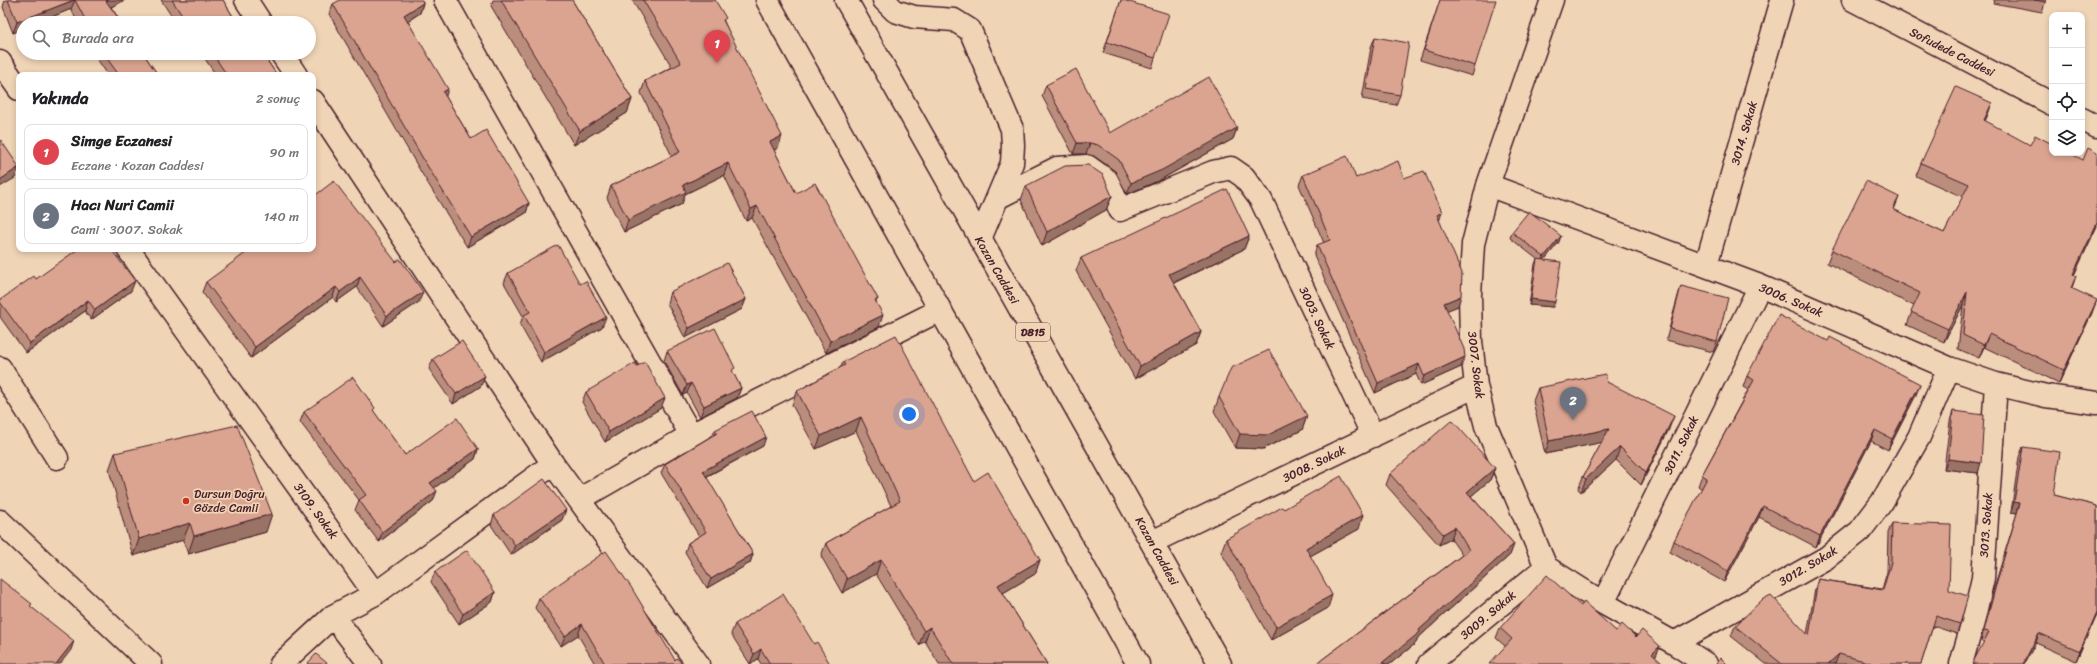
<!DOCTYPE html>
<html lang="tr">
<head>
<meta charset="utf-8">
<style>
  body { margin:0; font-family:Sriracha,sans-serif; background:#f2f2f2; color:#202124 }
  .controls { position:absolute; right:12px; top:12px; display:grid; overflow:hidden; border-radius:8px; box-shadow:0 2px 6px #0003 }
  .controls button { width:36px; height:36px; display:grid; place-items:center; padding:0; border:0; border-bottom:1px solid #e0e0e0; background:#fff; color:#202124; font:20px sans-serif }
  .you { position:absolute; left:909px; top:414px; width:14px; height:14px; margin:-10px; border:3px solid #fff; border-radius:50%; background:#1a73e8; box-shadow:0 0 0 6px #1a73e833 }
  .badge { display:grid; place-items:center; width:26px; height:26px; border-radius:50%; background:#c8321e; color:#fff; font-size:13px; font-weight:700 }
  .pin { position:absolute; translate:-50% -33px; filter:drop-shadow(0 1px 2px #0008) }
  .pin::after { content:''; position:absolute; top:21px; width:14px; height:12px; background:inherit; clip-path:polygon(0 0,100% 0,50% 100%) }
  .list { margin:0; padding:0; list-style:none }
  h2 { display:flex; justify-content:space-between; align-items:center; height:52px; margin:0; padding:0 16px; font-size:17px }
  h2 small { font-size:13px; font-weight:400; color:#757577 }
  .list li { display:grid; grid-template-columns:26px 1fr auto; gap:12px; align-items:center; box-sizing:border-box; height:56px; margin:0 8px 8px; padding:0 8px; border:1px solid #e0e0e0; border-radius:8px }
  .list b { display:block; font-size:15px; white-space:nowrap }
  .list p { margin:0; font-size:13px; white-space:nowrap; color:#757577 }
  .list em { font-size:13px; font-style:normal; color:#757577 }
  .icon { flex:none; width:22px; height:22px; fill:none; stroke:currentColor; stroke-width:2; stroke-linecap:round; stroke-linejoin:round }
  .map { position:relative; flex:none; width:2097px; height:664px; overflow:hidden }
  .search { position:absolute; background:#fff; box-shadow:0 2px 6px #0003; left:16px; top:16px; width:300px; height:44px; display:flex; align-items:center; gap:10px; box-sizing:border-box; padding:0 14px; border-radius:22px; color:#757577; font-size:15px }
  .panel { position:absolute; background:#fff; box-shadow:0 2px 6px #0003; left:16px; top:72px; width:300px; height:180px; border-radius:8px }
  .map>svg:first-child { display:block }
</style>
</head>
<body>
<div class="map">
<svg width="2097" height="664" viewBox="0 0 2097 664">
  <rect width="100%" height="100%" fill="#efd4b6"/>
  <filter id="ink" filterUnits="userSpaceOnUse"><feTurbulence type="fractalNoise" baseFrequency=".025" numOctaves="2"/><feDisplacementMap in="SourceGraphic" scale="8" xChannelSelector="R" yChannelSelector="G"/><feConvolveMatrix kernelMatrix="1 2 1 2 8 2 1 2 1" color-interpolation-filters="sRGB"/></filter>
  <g filter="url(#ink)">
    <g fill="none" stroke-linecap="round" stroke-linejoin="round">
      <g stroke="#4a1f2b" stroke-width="25">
        <path id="minor" d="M246,0l15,23
          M445,0l246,435
          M884,0l11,11 19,6 40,3 16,10 42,99 1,16 -1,18 -32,76
          M1552,0l-64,185 -15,59 -3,51 1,46 5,45 10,40 60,141 57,36 71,40 32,21
          M281,53l15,22
          M0,62l19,27
          M313,101l240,363 145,200
          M1488,185l272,101 189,82 47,16 50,12 51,7
          M999,197l58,-29 30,-2 21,15 12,29 93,-38 18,-4 13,9 17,23 112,236
          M128,249l247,345 178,-130
          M1706,265l76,-265
          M0,368l57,90
          M580,499l111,-64 249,-125
          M0,521l151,143
          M1152,542l324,-156
          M1603,603l157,-317
          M333,616l37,48
          M1674,643l152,-85 34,-27 22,-29 37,-65 30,-69
          M281,664l52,-48 42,-22
          M1429,664l117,-97
          M1961,664l12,-42 10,-44 13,-194"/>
      </g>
      <g stroke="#4a1f2b" stroke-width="25">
        <path id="major" d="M1853,0l199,104
          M2082,119l15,8"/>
      </g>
      <g stroke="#4a1f2b" stroke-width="25">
        <path id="highway" d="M767,0l371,664
          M846,0l374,664"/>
      </g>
      <use href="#minor" stroke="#efd4b6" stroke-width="22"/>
      <use href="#major" stroke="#efd4b6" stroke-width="22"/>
      <use href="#highway" stroke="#efd4b6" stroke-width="22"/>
    </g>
    <path fill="#bb8d7c" stroke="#4a1f2b" d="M5,0h120l-14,7 11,16h-44l-7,-14 -58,24 -10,-26z
      M161,0h62l14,23h-61z
      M493,0h79l60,99 -5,14 -53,32 -83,-139z
      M632,0h83l63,148 -4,2 22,43 82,106 -2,3 3,25 -53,26 -74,-135 -6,3 -22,-46 -39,19 -3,10 -58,28 -17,-34 4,-12 61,-30 -31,-63 4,-12 27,-14z
      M1121,0l34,58 -3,10 -49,-15z
      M1440,0l35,66 -3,10 -52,-16z
      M1994,0h52l-4,12 -49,-9z
      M423,3l-3,10 -12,8 38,76 25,42 58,64 -3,10 -59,34 -46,-75 -92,-158 4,-10z
      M1375,37l25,58 -4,10 -34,-6 9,-52z
      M93,53h50l15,22h-50z
      M201,53h61l15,22h-61z
      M1046,85l64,48 127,-5 -4,11 -75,42 -31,13 -12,-23 -21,-15 -8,-2h-13l-31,-58z
      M1992,103l-7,18 112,105 -23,49 2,1 -4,12 20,25 -33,70 -75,-36 -5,11 -21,-9 5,-44 -19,37 -37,-17 7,-19 -87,-43 5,-13 63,-40 49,23 19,-36 -47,-21 5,-13z
      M1303,175l53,3h48l35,43 19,85 -11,4 14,57 -40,18 -5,-11 -41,19 -61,-138 3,-10 7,-2 -25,-58z
      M1026,186l86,10 -6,14 -64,36 -21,-46z
      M1512,232l47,10 -15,18 9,47 -24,-2 6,-41 2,-5 -27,-21z
      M1249,236l-5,13 -70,34 27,49 -5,13 -61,34 -59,-108 5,-13z
      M313,249l106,53 -36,24 -26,-39 -21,15 -3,-5 -82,61 -49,-66 4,-10z
      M508,273l72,11 22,43 -61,35 -21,-37 3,-9 -19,-33z
      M36,279l95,12 -40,29 -6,-9 -59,42 -26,-36v-17z
      M1681,286l36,56 -4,10 -47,-12 12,-44z
      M670,292l76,7 -4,10 -57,29 -18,-35z
      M667,351l66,22 8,15 -4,10 -37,19 -13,-24 -4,2 -19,-34z
      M433,359l48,27 -28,18 -24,-35z
      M843,362l131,119 66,79 -5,14 -32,19 44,71h-108l-14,-23 -6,4 -43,-71 -34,19 -21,-37 5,-13 65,-37 -35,-75 -40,18 -24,-44 5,-14 44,-24z
      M1747,376l169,19 -28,55 -17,-9 -55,106 -57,-30 -35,65 -54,-30 4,-11 28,-52 -4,-3 4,-11 46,-85 -5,-3z
      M1607,382l62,47 -28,56 -25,-25 -35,32 -3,-3 5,-12 19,-35 -57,12 -12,-53 5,-13z
      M586,392l75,16 -56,34 -23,-40z
      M1219,397l88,19 -5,14 -39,19 -28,-1 -21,-37z
      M1953,411l25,62 -34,-4 6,-48z
      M304,412h70l31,43 73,-6 -3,10 -41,29 -1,13 -54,41 -24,-32 4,-10 -59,-78z
      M715,430l48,16 -57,31 47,77 -3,9 -43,25 -22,-36 3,-9 11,-7 -38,-63 4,-9 48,-29z
      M2023,447l31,48 43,11v108l-21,47 -40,-18 -53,-1 -2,-1 12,-50 24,-78 -6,-1 8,-55z
      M115,453l151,79 -78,22 -5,-14 -50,16 -24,-86z
      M1495,468l-5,12 -19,16 43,48 -4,11 -92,83 -2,5 -26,21h-74l146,-109 -11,-16 -12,6 -53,-60 4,-11z
      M1284,509l75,20 -49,27 18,52 -57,32 -50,-88 5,-13z
      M494,515l68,5 -51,35 -20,-30z
      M1892,523l57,67 11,34 -3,10 -24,-8 -12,38h-155l-35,-28 4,-10 72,8 8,-45 3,-10 64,10 5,-17 1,-39z
      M435,572l60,20 -3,10 -33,22 -28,-42z
      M539,598l136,62 7,4h-87l-17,-29 -17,11 -26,-38z
      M1581,606l35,25 20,6 24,9 -4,10 -1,1 -150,-11 -9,-8 4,-10z
      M735,624l79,20 16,20h-69l-3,-5 -8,5 -19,-30z"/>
    <path fill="#997365" stroke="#4a1f2b" d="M74,0h1l-4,9 -34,14h-14v6l-10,4 4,-11z
      M108,0h17l-22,11 3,-10z
      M423,3l-3,10 -19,12 3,-10z
      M448,89l-3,10 -2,-7z
      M632,99l-5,14 -53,32 6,-14z
      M1992,103l-5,14 -8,16 5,-13z
      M1237,128l-4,11 -75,42 -31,13 4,-11z
      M782,136l-4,12 -12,6 4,-12z
      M1077,143h13l-4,11h-13z
      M728,163l-4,12 -39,19 -3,10 -58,28 4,-12 55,-35z
      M19,167l-4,11 -15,9v-7z
      M1112,196l-6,14 -64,36 5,-14z
      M1899,197l-5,13 -1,-1z
      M529,203l-3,10 -59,34 4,-10z
      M757,206l-5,12 -6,3 5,-12z
      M1442,212l-3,10 -2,-7z
      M2097,223v3l-29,62 5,-14z
      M1249,236l-5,13 -80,38 5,-13z
      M1561,236l-2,6 -17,21 2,-6z
      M360,277l-3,10 -21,15 4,-10z
      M135,281l-4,10 -40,29 4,-10z
      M336,287l-3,10 -82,61 4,-11z
      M423,292l-4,10 -36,24 4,-10z
      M1967,292l-4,13 -19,37 4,-13z
      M1461,296l-3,10 -17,7 3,-10z
      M746,299l-4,10 -57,29 4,-10z
      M1531,299l24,3 -2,5 -24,-2z
      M88,300l-3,11 -59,42 4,-10z
      M2097,300l-5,13 -33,70 5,-13z
      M883,315l-4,12 -53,26 4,-12z
      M606,317l-4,10 -61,35 3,-10z
      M1201,332l-5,13 -61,34 5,-13z
      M1989,334l-5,13 -5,11 5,-13z
      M1465,357l-4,10 -40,18 3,-9z
      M1419,364l-3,10 -41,19 3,-10z
      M485,376l-4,10 -28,18 3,-10z
      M691,383l-4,10 -4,2 4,-10z
      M1920,384l-4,11 -28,55 4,-11z
      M741,388l-4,10 -37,19 4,-11z
      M665,398l-4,10 -56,34 4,-10z
      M1307,416l-5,14 -39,19 -28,-1 5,-14z
      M1674,416l-5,13 -28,56 5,-12z
      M861,417l-5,14 -40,18 5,-13z
      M1609,429l-5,13 -59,12 4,-13z
      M1875,430l-4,11 -55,106 4,-11z
      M766,437l-3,9 -64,34 4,-9z
      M1620,447l-4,13 -35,32 5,-13z
      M478,449l-3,10 -48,34 3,-10z
      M1948,459l33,4 -3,10 -34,-4z
      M1495,468l-5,12 -27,23 4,-11z
      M437,491l-4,10 -54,41 3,-10z
      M2014,502l6,1 -3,10 -6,-1z
      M1763,506l-4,11 -35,65 4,-11z
      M566,510l-4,10 -51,35 4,-10z
      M272,514l-6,18 -78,22 6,-18z
      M1363,515l-4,14 -58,32 5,-13z
      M190,523l-7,17 -50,16 6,-17z
      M1455,527l-4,12 -12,6 4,-11z
      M1514,544l-4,11 -92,83 -2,5 -26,21h-8l1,-2z
      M753,554l-3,9 -43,25 4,-9z
      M881,560l-5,14 -34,19 5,-14z
      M1040,560l-5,14 -42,25 5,-14z
      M495,592l-3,10 -33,22 4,-10z
      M1332,595l-4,13 -57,32 5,-13z
      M2097,612v2l-21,47 4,-10z
      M582,624l-4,11 -17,11 4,-10z
      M930,627l-5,14 -6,4 5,-14z
      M2039,633l-3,10 -12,21h-1z
      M74,641l-3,9 -11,14h-4z
      M1660,646l-4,10 -7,8 3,-10z
      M761,649l-3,10 -8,5 4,-10z
      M1839,654l-4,10h-7z"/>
    <path fill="#daa490" stroke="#4a1f2b" d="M8,0h66l-57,22z
      M75,0h33l-2,1 16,22h-35z
      M172,0h51l14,23h-50z
      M340,0h82l1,3 -19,12 44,74 -5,3 28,47 15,-9 43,73 -58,34 -46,-75 -92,-158z
      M501,0h71l60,99 -52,32z
      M643,0h72l11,18 -3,2 59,116 -12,6 26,51 19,-10 63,116 -3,1 8,15 -53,26 -73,-135 -6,3 -23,-46 -45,22 3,7 -58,28 -17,-34 69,-34 -35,-71 36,-18z
      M1121,0h2l46,14 -14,44 -48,-16z
      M1440,0h56l-21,66 -51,-16z
      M2034,0h12v2z
      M1375,37l34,6 -9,52 -34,-6z
      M103,53h40l15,22h-39z
      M212,53h50l15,22h-50z
      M1076,69l34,64 99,-56 28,51 -75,42 -31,13 -12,-23 -21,-15 -8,-2h-13l-31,-58z
      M1956,87l36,16 -8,17 46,25 5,-10 17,9v9h18l13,7 5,-12 9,5v70l-24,51 3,2 -5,12 26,12 -33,70 -75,-36 -5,11 -21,-10 4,-43 -19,37 -37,-17 9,-19 -88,-43 34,-69 33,16 -6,12 51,24 25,-49 -48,-21z
      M0,139l19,28 -19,13z
      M1347,156l9,22 42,-17 6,17 20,-7 18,41 -5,3 25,58 -1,23 -17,7 20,46 1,8 -41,19 -5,-12 -41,19 -61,-138 13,-5 -27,-65z
      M1088,165l15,10 9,21 -65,36 -21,-46 39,-20z
      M334,181l62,81 4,-3 23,33 -36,24 -27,-39 -20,15 -4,-5 -81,60 -49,-65 45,-33h62v-52z
      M1227,189l22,47 -80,38 32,58 -61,34 -59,-108z
      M1529,211l32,25 -17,21 -32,-25z
      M558,245l22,39 6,-3 20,36 -62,35 -20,-37 6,-3 -22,-39z
      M78,249h33l24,32 -40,29 -7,-10 -58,43 -30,-41v-2l34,-24 2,3z
      M1537,259l24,3 -6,40 -24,-3z
      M727,263l19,36 -57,29 -19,-36z
      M1681,286l47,12 -11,44 -47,-13z
      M1779,315l49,26 2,-4 90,47 -28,55 -17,-9 -55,106 -57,-30 -35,65 -54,-30 33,-63 -5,-3 52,-95 -7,-4z
      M715,328l20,40 -3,2 9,18 -37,18 -13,-23 -4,2 -20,-34z
      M896,335l78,146 14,-9 52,88 -42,25 49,79h-94l-23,-37 -6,4 -43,-71 -34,19 -21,-36 74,-42 -39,-84 -40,19 -24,-45 48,-26 -2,-3z
      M462,341l23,35 -29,18 -23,-35z
      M1269,350l38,66 -39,19 -28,-1 -21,-37 12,-29z
      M645,362l20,36 -56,34 -23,-40 49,-29 2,3z
      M1605,374l2,8 67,34 -28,57 -26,-26 -34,32 -3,-2 26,-48 -60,12 -11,-53z
      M353,377l22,31 -2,2 32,45 52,-37 21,31 -48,34 7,8 -55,41 -23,-32 7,-5 -62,-83z
      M752,411l14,26 -63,34 50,83 -42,25 -23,-36 18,-11 -41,-68 52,-31 -2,-3z
      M1953,411l31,4 -3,48 -33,-4z
      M1452,420l43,48 -28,24 47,52 -95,86 1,2 -37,30 2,2h-69l153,-114 -14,-23 -12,7 -53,-60z
      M237,425l35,89 -78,22 -4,-13 -51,16 -24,-86z
      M2023,447l37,5 -6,43 43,11v106l-17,39 -41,-18 -16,31h-51l17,-32 -5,-1 13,-50 23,-78 -6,-1z
      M1341,476l22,39 -57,33 26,47 -56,32 -50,-88 56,-32 2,2z
      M544,479l22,31 -51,35 -21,-30z
      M1892,523l59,2 -2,65 19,6 -8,28 -24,-8 -15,48h-46l-36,-10 -11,10h-46l-47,-38 28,-27 8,-4 38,41 9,-57 65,11 8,-28z
      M467,550l28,42 -32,22 -28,-42z
      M606,551l25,36 44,73 2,-2 5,6h-77l-23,-40 -17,12 -26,-38z
      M1547,575l34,31 3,-4 32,29 6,-7 14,13 6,-7 18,16 -8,8 11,10h-174l23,-25 -12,-11z
      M0,579l32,25 -2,2 44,35 -18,23h-56z
      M783,594l31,50 3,-2 13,22h-60l-9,-15 -7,5 -19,-30z
      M316,654l12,10h-21z
      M1721,658l6,6h-11z"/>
  </g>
  <circle fill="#c8321e" stroke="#efd4b6" stroke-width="1.5" cx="186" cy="501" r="4"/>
  <g text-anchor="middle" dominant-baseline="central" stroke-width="3.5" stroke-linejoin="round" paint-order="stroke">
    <rect fill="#efd4b6" stroke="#7c5555" stroke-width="1" x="1016" y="323" width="34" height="18" rx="3"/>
    <g font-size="11" font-weight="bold" fill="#4a1f2b">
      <text x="1033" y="332">D815</text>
    </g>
    <g font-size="12" fill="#4a1f2b" stroke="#efd4b6">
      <text transform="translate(1952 52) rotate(27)">Sofudede Caddesi</text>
      <text transform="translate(1744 133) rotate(-74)">3014. Sokak</text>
      <text transform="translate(997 270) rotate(60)">Kozan Caddesi</text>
      <text transform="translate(1791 300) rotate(23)">3006. Sokak</text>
      <text transform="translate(1317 318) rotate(65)">3003. Sokak</text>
      <text transform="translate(1476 365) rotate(83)">3007. Sokak</text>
      <text transform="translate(1681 445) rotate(-64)">3011. Sokak</text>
      <text transform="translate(1314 464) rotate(-26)">3008. Sokak</text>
      <text transform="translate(316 511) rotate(54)">3109. Sokak</text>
      <text transform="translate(1986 525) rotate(-86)">3013. Sokak</text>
      <text transform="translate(1157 551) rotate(61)">Kozan Caddesi</text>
      <text transform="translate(1808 566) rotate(-31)">3012. Sokak</text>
      <text transform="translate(1488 615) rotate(-40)">3009. Sokak</text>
    </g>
    <g font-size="12" fill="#4a1f2b" stroke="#efd4b6" text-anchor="start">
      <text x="194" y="494">Dursun Doğru<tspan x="194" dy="14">Gözde Camii</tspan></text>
    </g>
  </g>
</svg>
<div class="controls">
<button>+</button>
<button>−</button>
<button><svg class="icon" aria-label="locate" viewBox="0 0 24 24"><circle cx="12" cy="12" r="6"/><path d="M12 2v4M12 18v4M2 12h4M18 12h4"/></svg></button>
<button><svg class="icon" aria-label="layers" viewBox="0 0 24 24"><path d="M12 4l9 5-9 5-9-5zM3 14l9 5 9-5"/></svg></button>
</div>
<div class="you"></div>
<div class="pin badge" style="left:717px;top:63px;background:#e0444e">1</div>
<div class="pin badge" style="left:1573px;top:420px;background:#6b7280">2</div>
<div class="search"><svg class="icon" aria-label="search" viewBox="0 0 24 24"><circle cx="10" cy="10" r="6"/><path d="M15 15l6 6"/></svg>Burada ara</div>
<section class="panel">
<h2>Yakında<small>2 sonuç</small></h2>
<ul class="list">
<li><span class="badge" style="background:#e0444e">1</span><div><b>Simge Eczanesi</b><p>Eczane · Kozan Caddesi</p></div><em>90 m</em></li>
<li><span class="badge" style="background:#6b7280">2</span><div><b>Hacı Nuri Camii</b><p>Cami · 3007. Sokak</p></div><em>140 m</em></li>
</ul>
</section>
</div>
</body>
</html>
